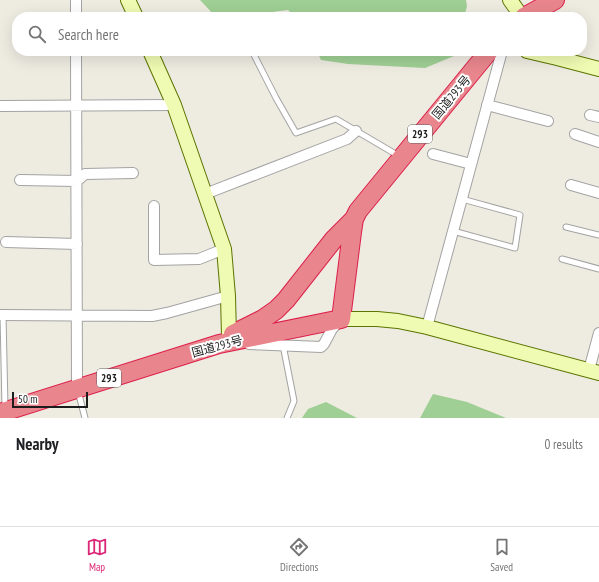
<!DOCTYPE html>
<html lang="en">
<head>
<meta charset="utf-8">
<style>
  body { margin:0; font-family:"PT Sans Narrow","Noto Sans JP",sans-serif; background:#f6f6f6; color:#202124 }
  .scale { position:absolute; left:12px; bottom:10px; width:76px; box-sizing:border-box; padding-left:4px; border:2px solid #1c1c1c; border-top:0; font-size:11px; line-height:14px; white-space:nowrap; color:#1c1c1c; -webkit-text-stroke:3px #fff; paint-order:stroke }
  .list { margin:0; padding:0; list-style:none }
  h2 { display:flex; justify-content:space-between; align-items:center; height:52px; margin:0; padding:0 16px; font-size:17px }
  h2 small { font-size:13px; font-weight:400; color:#757577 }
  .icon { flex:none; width:22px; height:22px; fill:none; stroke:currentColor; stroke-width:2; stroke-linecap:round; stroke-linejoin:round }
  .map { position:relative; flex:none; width:599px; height:418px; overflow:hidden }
  .search { position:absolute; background:#fff; box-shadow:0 4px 16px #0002; left:12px; right:12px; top:12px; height:44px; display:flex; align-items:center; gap:10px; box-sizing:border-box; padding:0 14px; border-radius:16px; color:#757577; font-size:15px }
  .sheet { height:108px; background:#fff }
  nav { display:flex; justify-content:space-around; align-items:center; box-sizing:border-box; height:56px; border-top:1px solid #e0e0e0; background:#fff; font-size:11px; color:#757577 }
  nav a { display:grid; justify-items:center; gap:2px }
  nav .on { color:#db2777 }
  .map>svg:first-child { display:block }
</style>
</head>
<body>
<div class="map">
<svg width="599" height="418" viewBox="0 0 599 418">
  <rect width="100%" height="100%" fill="#eeebe1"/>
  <path fill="#9fcf94" d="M200,0h266l1,6 -3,11h-169l-7,-7 -41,5 -31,2z
    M317,51h138l-1,5 -29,12 -77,-4 -27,-4z
    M433,394l34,8 39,16h-86z
    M326,402l31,16h-55l6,-9z"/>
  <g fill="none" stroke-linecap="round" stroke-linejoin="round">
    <g stroke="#a3a3a3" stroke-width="7">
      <path id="lane" d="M252,51l24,47 20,35 40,-14 63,37
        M566,227l33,8
        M453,231l62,17 5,-33 -58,-16
        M562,259l37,10
        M3,315l2,93
        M283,345l11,56 -7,17
        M78,391l7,27"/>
    </g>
    <g stroke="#a3a3a3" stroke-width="12">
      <path id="street" d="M76,0v17
        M76,51l1,337
        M487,105l61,16
        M0,106l174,-1
        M590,115l9,2
        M575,134l24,8
        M433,154l38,10
        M20,180l57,1 8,-7 48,-1
        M571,185l28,8
        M205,194l142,-55 9,-8
        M154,206v54l45,-1 25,-10
        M6,242l71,2
        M0,315l152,1 15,-3 61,-17
        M427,327l75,-276
        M249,344l72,3 3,-3 8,-15 8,-9
        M589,370l10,-37"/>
    </g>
    <g stroke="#5b7501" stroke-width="16">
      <path id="secondary" d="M128,0l8,17
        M510,0l12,17
        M150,51l24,54 50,144 4,47 1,40
        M527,51l30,7
        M549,51l8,7 42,11
        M341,319h36l21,2 29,6 172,46"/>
    </g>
    <g stroke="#dc1e4a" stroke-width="20">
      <path id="highway" d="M524,17l31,-17
        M233,334l30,-15 13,-9 10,-10 48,-61 20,-20
        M0,413l219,-69 122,-25 11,-87 2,-13 4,-8 131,-160"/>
    </g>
    <use href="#lane" stroke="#fff" stroke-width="5"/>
    <use href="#street" stroke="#fff" stroke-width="10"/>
    <use href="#secondary" stroke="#effbb2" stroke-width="14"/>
    <use href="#highway" stroke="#e9868d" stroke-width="18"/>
  </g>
  <g text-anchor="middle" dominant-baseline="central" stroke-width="4" stroke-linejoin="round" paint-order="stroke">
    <g fill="#fff" stroke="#606060" stroke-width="1">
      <rect x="408" y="125" width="24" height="18" rx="3"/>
      <rect x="97" y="369" width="24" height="18" rx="3"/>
    </g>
    <g font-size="11" font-weight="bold" fill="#1c1c1c">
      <text x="420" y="134">293</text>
      <text x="109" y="378">293</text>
    </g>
    <g font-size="12" fill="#1c1c1c" stroke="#fff">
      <text transform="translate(451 97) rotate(-50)">国道293号</text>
      <text transform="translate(217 346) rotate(-15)">国道293号</text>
    </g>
  </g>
</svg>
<div class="scale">50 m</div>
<div class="search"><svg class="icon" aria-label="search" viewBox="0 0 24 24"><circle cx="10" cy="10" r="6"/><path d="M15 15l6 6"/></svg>Search here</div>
</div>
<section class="sheet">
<h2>Nearby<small>0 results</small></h2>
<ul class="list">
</ul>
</section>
<nav>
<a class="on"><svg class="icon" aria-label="map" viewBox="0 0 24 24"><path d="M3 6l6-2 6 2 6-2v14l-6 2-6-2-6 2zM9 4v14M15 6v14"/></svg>Map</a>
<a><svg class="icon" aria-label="directions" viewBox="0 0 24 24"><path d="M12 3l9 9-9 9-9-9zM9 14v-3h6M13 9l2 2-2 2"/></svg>Directions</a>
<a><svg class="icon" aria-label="saved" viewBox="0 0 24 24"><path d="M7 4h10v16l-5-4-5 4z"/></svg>Saved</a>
</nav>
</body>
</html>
